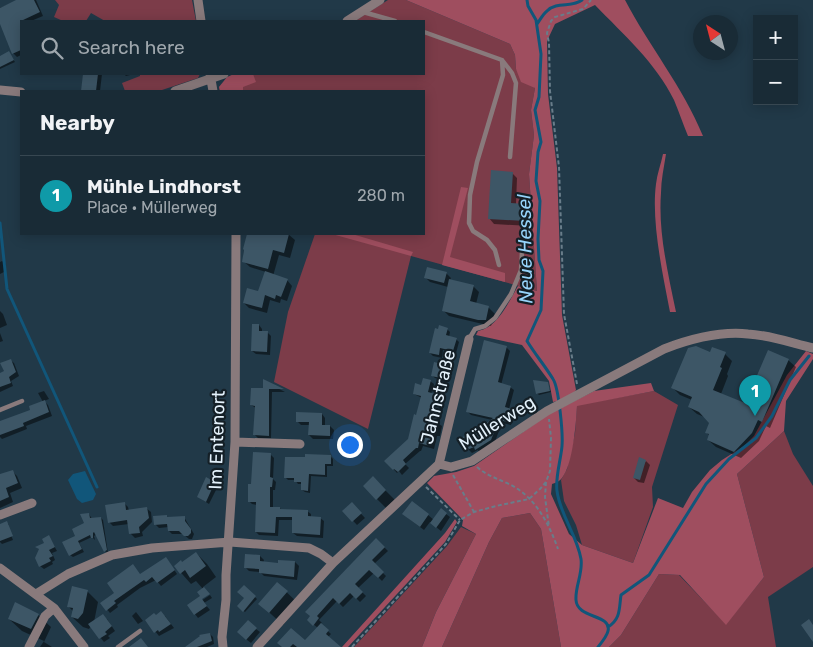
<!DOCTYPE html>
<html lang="en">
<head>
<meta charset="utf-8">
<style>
  body { margin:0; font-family:Rubik,sans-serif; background:#22333e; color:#f1f3f6 }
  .controls { position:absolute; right:15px; top:15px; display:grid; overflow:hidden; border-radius:0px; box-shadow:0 2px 12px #0003 }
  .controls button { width:45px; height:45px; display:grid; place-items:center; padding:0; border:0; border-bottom:1px solid #374751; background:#192b36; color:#f1f3f6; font:25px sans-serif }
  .compass { position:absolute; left:693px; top:15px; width:45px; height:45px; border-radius:50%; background:#192b36; box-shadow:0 2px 12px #0003; rotate:324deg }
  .you { position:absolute; left:349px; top:444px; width:18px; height:18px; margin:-12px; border:4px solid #fff; border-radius:50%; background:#1a73e8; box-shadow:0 0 0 8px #1a73e833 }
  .badge { display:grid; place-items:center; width:32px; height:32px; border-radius:50%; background:#f39aaa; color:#fff; font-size:16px; font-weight:700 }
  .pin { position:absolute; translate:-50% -41px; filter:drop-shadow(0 1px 2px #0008) }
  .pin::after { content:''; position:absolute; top:26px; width:18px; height:15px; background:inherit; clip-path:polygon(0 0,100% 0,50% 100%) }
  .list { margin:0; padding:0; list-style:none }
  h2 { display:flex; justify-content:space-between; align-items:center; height:65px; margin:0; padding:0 20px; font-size:21px }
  h2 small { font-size:16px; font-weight:400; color:#9fa7ad }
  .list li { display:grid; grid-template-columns:32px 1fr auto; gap:15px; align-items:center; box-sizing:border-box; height:80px; padding:0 20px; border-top:1px solid #374751 }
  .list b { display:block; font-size:19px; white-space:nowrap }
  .list p { margin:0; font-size:16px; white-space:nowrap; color:#9fa7ad }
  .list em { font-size:16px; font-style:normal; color:#9fa7ad }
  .icon { flex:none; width:28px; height:28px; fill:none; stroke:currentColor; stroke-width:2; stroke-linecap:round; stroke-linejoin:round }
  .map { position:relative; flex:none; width:813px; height:647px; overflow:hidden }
  .search { position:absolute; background:#192b36; box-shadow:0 2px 12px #0003; left:20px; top:20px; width:405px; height:55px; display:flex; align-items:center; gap:12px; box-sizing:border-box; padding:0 18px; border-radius:0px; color:#9fa7ad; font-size:19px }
  .panel { position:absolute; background:#192b36; box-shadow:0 2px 12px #0003; left:20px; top:90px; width:405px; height:145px; border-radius:0px }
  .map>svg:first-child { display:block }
</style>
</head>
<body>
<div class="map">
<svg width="813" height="647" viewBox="0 0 813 647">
  <rect width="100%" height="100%" fill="#213948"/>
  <path fill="#7c3c49" d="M55,0h137l4,21h-91l-14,-8 -5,8h-23l-9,-4 5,-12z
    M388,0h18l104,44 5,11 1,14 19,19 -4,22 3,25 -5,39 8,117 -126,-35 -43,173 -94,-47 14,-70 27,-78h109v-143h-204l-1,-4 15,-13h190v-53h-69z
    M140,74h60l-2,4 -39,13h-34l-3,-8 18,-7z
    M654,391l24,14 -26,82 1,20 -20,56 -51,-18 -6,-20 -12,-24 -3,-21 6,-11 8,-36 2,-28z
    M784,431l9,23 20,32v81l-45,30 8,50h-167l12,-12 38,-61 20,1 47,49 38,-47 -27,-103z
    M530,513l11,16 20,118h-119l47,-105 13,-24z
    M461,527l15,7 -40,78 -14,35h-68l93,-101z"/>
  <path fill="#9f4e5f" d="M406,0h219c24,46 58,87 78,136h-15c-5,-12 -9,-24 -14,-36 -18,-37 -51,-66 -79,-95l-40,19 -8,17 1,53 9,74 5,147 14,75c-5,8 -14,10 -23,12l-4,-21 -27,-36 -46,-10 2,-4c20,-4 30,-28 40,-45l19,5 -8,-117 5,-39 -3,-25 4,-22 -14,-6 -5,-13 -1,-14 -5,-11z
    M234,74h19l3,8 -13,5v4h-23l-1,-4 8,-10z
    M663,154h3c-2,13 -5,26 -5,39 -3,39 7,80 15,119h-6c-7,-37 -19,-90 -14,-128 1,-10 5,-20 7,-30z
    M461,187l7,1 -18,69 55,16v9l-63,-17z
    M332,234h20l61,18 -2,4z
    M806,351l7,3v5l-27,42 -2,30 -47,43 27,103 -38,48 -46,-50 -21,-1 -38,61 -12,12h-48l-20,-118 -11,-16 -28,5 -13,24 -47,105h-20l14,-35 40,-78 -14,-8 1,-6 -36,-37 7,-7 22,-4 18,-6 75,-52 45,-23 57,-8 3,8 -77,15c-1,18 -4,58 -15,72 -2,3 -6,5 -10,6l-1,10 18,40 13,11 51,18 25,-65 25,10 9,-16 18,-22 12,-10 22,-14 10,-10 33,-61z
    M455,519l2,3 -12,20 -97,105h-6l103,-114z"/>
  <path fill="#11567a" d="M85,471l11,23 -3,6 -11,3 -5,-4 -9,-19 5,-6z"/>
  <path fill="#0007" d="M19,0h17l7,16 -12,5h-10v34l-4,2 -4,-4 -13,-32v-13z
    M9,53l6,9 -15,7v-12z
    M84,74h18l-2,17h-18z
    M124,74h10l-8,2z
    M512,173l5,5 -1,26 10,1 5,6 -1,15 -36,-2 -5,-6z
    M248,234h40l7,6 -5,18 -11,-3 -6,21 14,4 5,6 -5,15 -6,-2 -1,4 -10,-3 -3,13 -18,-5 -5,-5 15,-10 7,-21 -16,-5 -7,-6 1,-12z
    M2,261l4,3v7l-6,3v-12z
    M446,273l5,5 -1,2 23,6 6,6 -3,12 13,4 6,6 -4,12 -42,-10 -6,-6 5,-23 -18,-5 -4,-4z
    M0,311l3,3 4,11 -7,3z
    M259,325l3,4v3h5l4,4 -1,19 -14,-1 -4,-3z
    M447,329l3,3 -1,5 7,2 3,3 -3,11 -13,-3 -1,8 -9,-2 -3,-3z
    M0,333l3,8 -3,1z
    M506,347l4,4 -9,34 9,2 4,3 -5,19 5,2 4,4 -2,5 -4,-1 -1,6 -9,-2 -8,21 -14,9 -2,-3 -6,3 -4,-4 7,-16 17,-13 -21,-5 -4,-4z
    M711,354h14l7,7 -5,13 1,2 -7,18 25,11 42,-45 8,7 -26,61 -4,-2 -7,15 -18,17 -25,-11 -8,-7 2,-4 -4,-4 4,-10 -3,-4 -10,-4 -8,-7 3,-7 -12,-5 -7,-7z
    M10,360l4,3 5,13 -8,5 2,5 -13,6v-18l5,-2z
    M449,367l3,4 -3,11 -14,-4 -3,-3z
    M264,381l21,11h-13l-1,46h-13l-3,-3 1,-27 -5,-3 13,-16z
    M430,381l4,3 -3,10 11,3 3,3 -6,24 3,2 -2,10h-3l-3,13 -11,-3 -2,5h-1l-15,13 4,4 -7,7 -3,-4 -2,2 -11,-12 23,-22 13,-41 -8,-4z
    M547,384l4,8 -12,3 -2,-2z
    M44,391l5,8 -5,2 4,4 4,11 -26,10 1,3 -25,10 -2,-2v-11l32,-16 11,-8 -5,-9z
    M322,414l3,4v8h5l4,4 -1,9h-20l-4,-4 1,-10h-9l-4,-4z
    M270,454l4,4 -1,21 3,3 -1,8h-2v18h7l1,2 26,1 4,3v3l9,1 4,3 -1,17 -26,-2 -4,-3 1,-13h-15l-1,16 -19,-1 -3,-3 1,-27 -5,-1 -3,-3 3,-16z
    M331,457l2,2v7h-6v11l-16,-1 -1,17 -5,-1 -3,-2v-6h-4l-3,-4h-7l-2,-2z
    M646,461l4,4 -6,18 -6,-1 -4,-4z
    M12,471l5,5 5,12 -12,5 3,9 -13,6v-32z
    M214,483l4,3 -9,18 -11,-7z
    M385,490l13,13 -9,8 -12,-12z
    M124,503l4,4 1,4 17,-3 5,4 1,10 -10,10 1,4 -8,2 -4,-4 -2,-10 -16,2 -4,-4z
    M352,504l13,14 -8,7 -13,-14z
    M89,514l3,5 9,-1 2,2 5,33 -3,-2 -8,-17 -3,2 1,4 -3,-3 -13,6 5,9 -11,5 -3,-2 6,-19 10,-12z
    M446,514l4,3 -9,14 -11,-9 -6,8 -16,-12 20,-3 6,5z
    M184,517l10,17 -2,5h-3l-6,-5h-11l-3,-3v-4l-10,1 -4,-4z
    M7,523l2,2h-2l6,15 -11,4 -2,-2v-17z
    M49,537l8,14 -5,2 3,7 -3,2 1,2 -9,5 -4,-3 5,-23z
    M376,539l12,12 -14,13 12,12 -4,5 -8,-8 -16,15 8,8 -6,6 -6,-6 -11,11 -6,-6 -18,19 3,3 -2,1 11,10 -3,3 -17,10h-28l-4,-4 26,-1 13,-14 -10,-8z
    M196,553l11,11 9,13 -13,10 5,6 -7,5v3l9,-6 2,3 -8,5 6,7 -12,8 -9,-12 12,-10 2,-7 -7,-8 -5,3 -16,-18 7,-2z
    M260,556l4,4 -1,3 16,1 16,-2 4,4 -2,14 -33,-4 -4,-4 -11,-1 -3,-3z
    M169,562l8,12 -16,12 -5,-6 -16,8 -23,17 1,2 -8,6 -8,-10z
    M277,583l23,22 -17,20 -23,-21z
    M244,587l13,12 -12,13 -7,-6 8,-8z
    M87,591l11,11 -4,20 13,-3 8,12 -7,5 2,2 -6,4 -13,-16 -2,3 -6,-2 -11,-10 2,-5 -6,-6z
    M136,612l7,9 -5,3 -6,-8z
    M38,615l13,12 -7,15 8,5h-12l4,-6 -22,-10 -13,-12z
    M156,616h9l9,12 -15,8 -13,-16z
    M256,629l4,3 -9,11 -9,-7z
    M210,634l3,3 1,7 -7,3h-20z"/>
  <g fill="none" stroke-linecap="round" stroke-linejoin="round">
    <path stroke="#11567a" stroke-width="3" d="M527,0l1,6 8,14 5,34 -2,43 -4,13 6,32 -3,10 -2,29 4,20 -2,38 1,21 4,11 -2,39 -14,31c8,13 18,25 26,38 6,9 10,55 9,67 -1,13 -7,32 -5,45 3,24 20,44 24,68 2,15 -6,27 -5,41 1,19 36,14 32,31 -1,5 -6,11 -10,16
      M537,24c3,-4 6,-10 10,-13 10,-10 25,-3 35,-11
      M0,223l7,66 90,198
      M608,627c13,-8 11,-19 13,-32l28,-20 57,-91 23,-25 27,-21 16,-22 18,-36 19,-24"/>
  </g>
  <path fill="#3d5666" d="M16,0h18l6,12 -19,9v29l-9,4 -12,-30v-16z
    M9,51l5,9 -14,7v-11z
    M83,74h15l-2,17h-15z
    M491,170l22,2 -2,31 15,1 -1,17 -37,-2z
    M247,234h42l-5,19 -11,-3 -5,19 -26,-7 2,-12 -1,-1z
    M427,267l20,5 -3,11 -20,-5z
    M265,271l23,8 -7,18 -5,-2 -1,4 -10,-4 -3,13 -19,-5 4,-15 11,3z
    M449,279l25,6 -4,16 19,5 -3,14h-8l-36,-9z
    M252,324h7v7h9l-1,21 -16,-1z
    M439,325l9,3 -2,7 11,3 -4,13 -13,-3 -1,7 -10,-2 6,-25 3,1z
    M484,340l23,6 -9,36 13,4 -6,21 10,3 -2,7 -4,-1 -2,6 -8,-2 -8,20 -16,10 -1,-3 -7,3 -6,-11 6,-6 5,-2 3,1 18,-14 -27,-6z
    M696,346l14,6 2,-5 14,5 -6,15 2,1 -9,22 32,13 23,-53 21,9 -27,63 -4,-2 -6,13 -18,19 -27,-12 2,-6 -4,-1 4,-10 -10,-11 -11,-5 4,-10 -21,-9 17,-40z
    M11,359l5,13 -7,5 2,6 -11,4v-14l4,-2 -4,-8z
    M434,362l16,4 -4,13 -15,-3z
    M423,378l8,2 -3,12 15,4 -7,25 3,1 -3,12 -2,-1 -4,13 -11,-3 -1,5h-2l-13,12 3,4 -8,8 -4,-3 -1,1 -9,-9 24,-22 6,-25 2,1 5,-19 -8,-2 2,-11 6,2z
    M263,379l21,10h-15v47l-16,-1 2,-29 -5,-1 1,-17h12z
    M533,380l15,2 2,9 -14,3z
    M45,400l4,12 -26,11 1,3 -24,9v-14l30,-11 -1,-4z
    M296,412l26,1v12h8v11l-22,-1 1,-13h-13z
    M253,452l18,1 -1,24 3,1 -1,9h-2v20h10v2l28,1v6l13,1 -1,18 -28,-2v-16h-16l-1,16 -20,-1 1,-30h-8v-18h3z
    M305,454l26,1v9h-6v11l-16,-1 -1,17 -7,-1v-8h-7v-4h-10l1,-21h20z
    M639,457l7,3 -6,20 -7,-2z
    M13,470l5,13 -12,5 3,9 -9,4v-27z
    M373,476l13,14 -10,10 -13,-14z
    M206,477l9,5 -9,20 -9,-5z
    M412,501l17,13 -9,13 -18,-13z
    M125,502l1,8 21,-3 2,11 -10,9 1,6 -11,1 -2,-14 -19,3 -3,-18z
    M352,502l10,11 -10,9 -10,-11z
    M441,508l6,5 -11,15 -6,-5z
    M89,513l1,5 11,-1 6,33 -3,2 -10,-20 -1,1v5h-2l-1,-3 -12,6 4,8 -13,7 -7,-14 13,-6 -3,-7 12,-6 -4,-9z
    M167,515v2l18,-1v5l6,8v4l-3,3h-4l-5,-5h-11l-1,-7 -13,1 -1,-9z
    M7,521l6,15 -13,5v-17z
    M49,535l6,12 -6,3 4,6 -4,2 2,3 -12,6 -4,-9 4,-9 -4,-2 9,-4 -2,-4z
    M376,538l9,9 -13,13 12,12 -6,6 -9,-8 -14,14 8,8 -7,7 -6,-6 -11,11 -6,-6 -16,18 2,2 -6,8 -6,-6 3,-4 -5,-4z
    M196,552l10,14 -16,12 -5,-8 -5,4 -6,-8 7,-6 1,2z
    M245,554l15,1v6l18,2v-3l17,1 -1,16 -35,-4v-4l-15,-1z
    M166,557l9,13 -18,13 -5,-6 -6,5 -2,-2 -30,21 2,2 -10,8 -6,-8 14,-10 -7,-10 26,-19 7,10z
    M277,582l11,9 -19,22 -11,-9z
    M244,585l12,11 -13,16 -6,-6 7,-8 -7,-6z
    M72,586l16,4 -5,23 -5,6 -7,-2 2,-9 -6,-1z
    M204,587l6,7 -8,5 5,7 -13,9 -7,-10 13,-9 -3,-4z
    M15,602l24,12 -8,15 -23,-10z
    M161,611l10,13 -12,8 -1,-2 -4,3 -9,-13 9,-7 2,2z
    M103,614l9,12 -7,6 2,2 -8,5 -11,-15z
    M809,619l4,6v17l-12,-17z
    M248,620l9,8 -11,12 -9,-8z
    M321,623l8,7 -3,4 15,13h-44l-4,-3 -3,3h-8l-5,-4 14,-15 14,12z
    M210,633l2,8 -15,6h-12l15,-11 -1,-1z
    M141,638l7,9h-19z"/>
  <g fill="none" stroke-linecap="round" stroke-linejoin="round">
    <path stroke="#697d8a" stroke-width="2" stroke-dasharray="4 2.5" stroke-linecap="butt" d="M577,384l-13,-70 -5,-147 -9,-76 -1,-48 -2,-10 4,-12 4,-4 28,-8 8,-9
      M477,467c10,9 22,12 34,18 25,13 38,39 47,64
      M453,475l21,37
      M546,482l-1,15 4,30
      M426,487l34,33
      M352,647l94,-103 14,-24 14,-8 22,-6 33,-7 11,-10 6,-7 4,-11 1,-33 -2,-19"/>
    <path stroke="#897a7c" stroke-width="4.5" d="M363,12l32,9
      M424,32l78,28 10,13 4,10 -6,74
      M499,265l-4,-15 -8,-10 -14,-9 -4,-8 1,-28 7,-33 26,-87 -1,-15
      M469,339l6,-10 10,-3 10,-8 16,-24 10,-24 2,-36
      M0,410l22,-9
      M118,647l22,-16"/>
    <path stroke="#897a7c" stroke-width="9" d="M198,0l3,21
      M347,21l33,-21
      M210,74l3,17
      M0,90l21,2
      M175,91l49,-17
      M235,442l65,2
      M439,464l30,-125
      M0,515l32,-12
      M0,568l54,40 30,39
      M36,594l32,-20 44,-19 40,-7 78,-6 79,6 12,6 12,9
      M29,647l16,-31 9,-8
      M223,647l-1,-10 4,-37v-25l9,-133 1,-208
      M257,647l76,-84 106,-99 12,3 21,-6 75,-50 117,-62c26,-10 56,-18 84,-15 22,1 44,9 65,14"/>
  </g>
  <g text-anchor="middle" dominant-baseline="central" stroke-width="4.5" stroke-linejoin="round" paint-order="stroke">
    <g font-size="18" fill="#e4f2fc" stroke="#141f26">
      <text transform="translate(438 397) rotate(-76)">Jahnstraße</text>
      <text transform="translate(497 423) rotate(-32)">Müllerweg</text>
      <text transform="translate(217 440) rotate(-88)">Im Entenort</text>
    </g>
    <g font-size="19" font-style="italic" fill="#96d3fa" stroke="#141f26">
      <text transform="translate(525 249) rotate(-91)">Neue Hessel</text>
    </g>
  </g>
</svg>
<div class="controls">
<button>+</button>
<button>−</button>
</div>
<svg class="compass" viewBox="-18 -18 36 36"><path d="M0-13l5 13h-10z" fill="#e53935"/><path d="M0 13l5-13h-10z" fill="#9fa7ad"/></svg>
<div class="you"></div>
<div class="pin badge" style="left:755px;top:416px;background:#0f9aa8">1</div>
<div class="search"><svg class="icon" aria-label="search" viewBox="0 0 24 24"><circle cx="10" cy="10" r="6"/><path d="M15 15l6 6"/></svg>Search here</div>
<section class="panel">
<h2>Nearby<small></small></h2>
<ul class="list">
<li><span class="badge" style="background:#0f9aa8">1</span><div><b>Mühle Lindhorst</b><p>Place · Müllerweg</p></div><em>280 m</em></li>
</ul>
</section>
</div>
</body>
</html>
